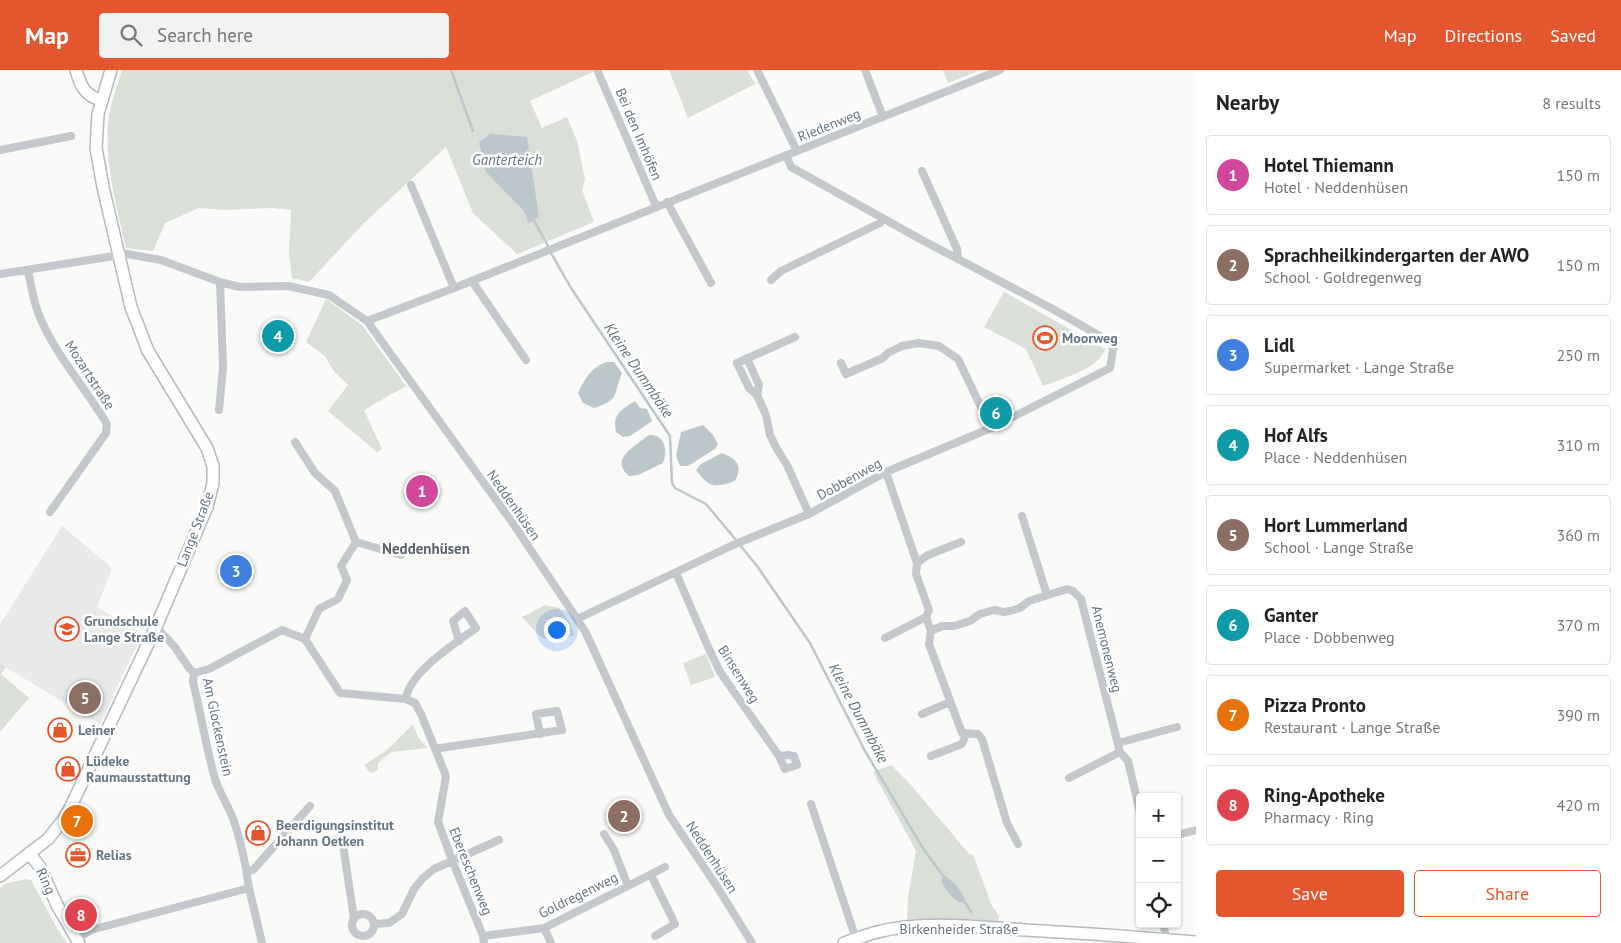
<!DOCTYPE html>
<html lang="en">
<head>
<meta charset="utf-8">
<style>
  body { margin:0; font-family:"PT Sans",sans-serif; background:#f2f2f2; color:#222 }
  .controls { position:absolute; right:15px; bottom:15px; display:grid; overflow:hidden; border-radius:5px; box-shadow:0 1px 4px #0004 }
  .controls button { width:45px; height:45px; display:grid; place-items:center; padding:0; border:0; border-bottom:1px solid #e0e0e0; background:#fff; color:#222; font:25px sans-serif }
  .you { position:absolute; left:556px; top:559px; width:18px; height:18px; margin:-12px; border:4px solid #fff; border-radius:50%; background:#1a73e8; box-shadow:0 0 0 8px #1a73e833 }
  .badge { display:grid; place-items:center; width:32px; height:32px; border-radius:50%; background:#e4572e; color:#fff; font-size:16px; font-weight:700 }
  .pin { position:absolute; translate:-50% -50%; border:2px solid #fff; box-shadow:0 1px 5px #0006 }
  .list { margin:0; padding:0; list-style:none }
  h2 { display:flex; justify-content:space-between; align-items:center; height:65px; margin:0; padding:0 20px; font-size:21px }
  h2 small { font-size:16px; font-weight:400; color:#767676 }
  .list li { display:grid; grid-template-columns:32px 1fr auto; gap:15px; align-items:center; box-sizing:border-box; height:80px; margin:0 10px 10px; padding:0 10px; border:1px solid #e0e0e0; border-radius:5px }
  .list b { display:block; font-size:19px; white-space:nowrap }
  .list p { margin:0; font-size:16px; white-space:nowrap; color:#767676 }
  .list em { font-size:16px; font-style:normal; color:#767676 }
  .actions { display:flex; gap:10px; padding:15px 20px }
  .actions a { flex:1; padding:11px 0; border:1px solid #e4572e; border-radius:5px; text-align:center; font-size:18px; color:#e4572e }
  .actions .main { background:#e4572e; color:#fff }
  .icon { flex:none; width:28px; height:28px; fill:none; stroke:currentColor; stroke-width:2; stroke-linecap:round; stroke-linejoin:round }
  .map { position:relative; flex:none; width:1196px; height:873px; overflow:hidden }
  header { display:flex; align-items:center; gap:30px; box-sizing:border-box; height:70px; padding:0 25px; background:#e4572e; color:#fff }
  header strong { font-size:24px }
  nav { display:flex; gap:28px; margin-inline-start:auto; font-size:18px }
  .search { width:350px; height:45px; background:#f2f2f2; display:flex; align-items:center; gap:12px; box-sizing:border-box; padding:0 18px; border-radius:5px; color:#767676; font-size:19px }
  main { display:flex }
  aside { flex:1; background:#fff }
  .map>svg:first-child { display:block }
</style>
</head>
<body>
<header>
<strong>Map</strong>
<div class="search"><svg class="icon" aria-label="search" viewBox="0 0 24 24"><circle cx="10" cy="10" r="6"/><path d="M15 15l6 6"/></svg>Search here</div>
<nav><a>Map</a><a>Directions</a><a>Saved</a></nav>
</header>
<main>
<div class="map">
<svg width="1196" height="873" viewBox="0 0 1196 873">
  <rect width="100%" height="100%" fill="#fafaf8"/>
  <path fill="#e8e9e9" d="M62,456l50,42 -15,39 45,27 -42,90 -100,-60v-40z"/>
  <path fill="#dadfd7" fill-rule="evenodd" d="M122,0h475l-67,31 12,27 25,-11 10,24 8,38 -3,11 12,32 -77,32 -44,-41 -27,-66 -82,76 -55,59 -17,-4 -3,-24 2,-44 -19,-2 -49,2 -24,-2 -34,15 -12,28 -27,-3c-10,-44 -23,-88 -17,-133 3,-15 9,-31 13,-45zM490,64l39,89 -5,-13 -45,-68z
    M669,0h78l8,14 -67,34z
    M943,0h38l-33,13z
    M1004,222l101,57c-6,20 -44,30 -62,37l-17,-37 -42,-22z
    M326,229l36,26 44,61 -42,24 18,39 -5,3 -49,-41 20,-26 -15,-15 -8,-14 -19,-14z
    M545,535l14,3 11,15 4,12c-33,9 -29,6 -52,-18z
    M706,584l9,23 -24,8 -8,-22z
    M0,594l6,3 -5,7 28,24 -29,34z
    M413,654l5,13 9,11 -36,4 -13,11v7l-6,3 -3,-1 -5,-7 23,-15z
    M891,695l20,20 59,70 3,-1 18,50 8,12v6c-26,-1 -51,-1 -77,0 -6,0 -9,-3 -15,-2l1,-23 8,-46 -43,-79z
    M26,809l5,1 27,50 9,13h-67v-55l5,-4z"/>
  <path fill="#bbc7cb" d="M490,64l37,3 12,80 -10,6 -6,-13 -37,-38 -7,-30z
    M607,292h7l8,11c-9,22 -2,27 -28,35l-11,-5 -5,-10c7,-14 13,-26 29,-31z
    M635,331l5,7 7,1 5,12 -22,15 -7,1 -7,-5c-4,-18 5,-22 19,-31z
    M703,355l10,10 5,9 -3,5 -27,17h-8l-4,-10 5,-24z
    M649,365c16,-1 19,15 14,28l-25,12 -9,1c-20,-17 6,-30 20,-41z
    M722,383c15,6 21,12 13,28 -20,7 -26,7 -39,-11l5,-6z
    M943,806c11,3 17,14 22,23l-3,4c-11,-4 -16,-13 -21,-23z"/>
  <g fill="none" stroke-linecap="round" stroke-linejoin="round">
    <path stroke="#bbc7cb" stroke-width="2.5" d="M451,0l22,61
      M532,147l16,29
      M551,183l20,35 99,148 2,47 3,5 31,16 30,36
      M740,475l17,21 53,77 55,108 59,99 20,27
      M964,831l7,11"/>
    <g stroke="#b3babf" stroke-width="14">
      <path id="secondary" d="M76,0c4,15 9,26 25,30
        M29,783l11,14 17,38 22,38
        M0,806l48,-37 16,-20 7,-13 85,-179 51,-120 6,-24v-17l-6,-18 -59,-97 -17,-44 -28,-120 -7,-39 2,-34 13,-44
        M844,873c11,-4 22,-8 33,-11 46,-12 101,-5 148,-2 57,3 114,7 171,12"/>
    </g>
    <path stroke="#c3c8cc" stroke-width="8" d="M757,0l40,81
      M865,0l18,47
      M598,2l58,134
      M0,80l71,-14
      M922,101l35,78 1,10
      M411,115l43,103
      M667,132l44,81
      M28,200c3,15 5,30 11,45 15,38 47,74 68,109l-1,9 -56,79
      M0,204l127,-20 34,6 59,22 20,5 48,-1 41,9 38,26 145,201 65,97 9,14 83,182 47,70 36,58
      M771,210l10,-9 99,-48 3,-5
      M472,211l54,79
      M367,251l87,-33 546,-218
      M795,267l-58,26 12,25 8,7 9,20 4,20 7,14 10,16 22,49
      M747,288l12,27 -2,10
      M841,293l5,11 37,-16 5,-5 14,-7 17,-3 20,3 19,13 33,69
      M219,340l4,-43 -3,-85
      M295,372l20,31 20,18 21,51
      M886,402l31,91 -1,11 13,36 -3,7 5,14 -2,13 33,89 16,1 4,5 25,84 11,21
      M1022,446l25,79
      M917,493l11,-8 33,-13
      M676,503l33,76 11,23 59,84
      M577,549l156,-74 76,-31 77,-42 105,-44 119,-60 4,-24 -63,-36 -131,-69 -129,-72 -5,-12
      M931,561l11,-5h12l16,-5 10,-7 14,-4 10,2 6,-1 10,-3 9,-7 38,-12 6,2 8,8 39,153 8,9 12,51
      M885,568l41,-21
      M305,569l14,-30 19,-10 9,-19 -6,-14 15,-24 45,13
      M194,603l15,-4 73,-39 23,9 35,54 66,6 9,4 6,11 25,62 -8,46 14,38 31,76 1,7
      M406,629c3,-27 49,-55 70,-71l-11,-17 -12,10 6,20
      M922,644l28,-12
      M1118,673l59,-16
      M435,679l5,-1 122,-18 -5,-19 -21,3 4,20
      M788,685l6,1 3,9 -12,4 -6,-13z
      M931,686l31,-12 4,-10
      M1069,708l51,-26
      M811,734l45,135
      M1177,765l19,-5
      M342,767l12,82
      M247,801l6,-1 57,-64
      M651,805l24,49 -20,12
      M628,816l37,-19
      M249,818l13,55
      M352 855a11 11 0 1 1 22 0a11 11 0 1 1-22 0Z
      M374,854l15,-1 13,-9 12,-25 9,-11 11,-9 65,-29
      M1163,854l4,16
      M544,858l7,15
      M483,866l61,-8 84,-42 -14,-36 -10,-16
      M76,869l15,-9 158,-42c-3,-22 -8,-46 -15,-67 -5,-14 -14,-27 -19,-42 -9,-32 -14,-65 -22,-97l1,-9 -5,-5 -15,-22 -18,-19"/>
    <use href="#secondary" stroke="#fff" stroke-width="11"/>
  </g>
  <defs>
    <g id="stadium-ring" transform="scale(1.25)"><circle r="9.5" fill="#fff" stroke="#e4572e" stroke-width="1.5"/><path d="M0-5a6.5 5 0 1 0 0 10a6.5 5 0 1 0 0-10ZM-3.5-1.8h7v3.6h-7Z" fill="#e4572e"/></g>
    <g id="school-ring" transform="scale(1.25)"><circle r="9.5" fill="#fff" stroke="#e4572e" stroke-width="1.5"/><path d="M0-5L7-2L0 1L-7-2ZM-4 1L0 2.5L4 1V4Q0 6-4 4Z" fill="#e4572e"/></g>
    <g id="shop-ring" transform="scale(1.25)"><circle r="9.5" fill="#fff" stroke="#e4572e" stroke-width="1.5"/><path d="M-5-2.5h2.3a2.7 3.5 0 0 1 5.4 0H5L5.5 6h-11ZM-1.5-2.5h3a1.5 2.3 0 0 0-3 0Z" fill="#e4572e"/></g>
    <g id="office-ring" transform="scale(1.25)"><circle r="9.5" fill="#fff" stroke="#e4572e" stroke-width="1.5"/><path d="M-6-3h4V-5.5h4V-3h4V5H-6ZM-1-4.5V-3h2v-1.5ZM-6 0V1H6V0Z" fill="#e4572e"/></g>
  </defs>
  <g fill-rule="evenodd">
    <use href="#stadium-ring" x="1045" y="268"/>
    <use href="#school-ring" x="67" y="559"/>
    <use href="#shop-ring" x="60" y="660"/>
    <use href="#shop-ring" x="68" y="699"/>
    <use href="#shop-ring" x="258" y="763"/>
    <use href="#office-ring" x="78" y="785"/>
  </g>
  <g text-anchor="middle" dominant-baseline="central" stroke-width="5" stroke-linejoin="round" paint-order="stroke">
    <g font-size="14" fill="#657683" stroke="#fff">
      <text transform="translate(829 55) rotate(-22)">Riedenweg</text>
      <text transform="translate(639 64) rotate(67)">Bei den Imhöfen</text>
      <text transform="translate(90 305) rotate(57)">Mozartstraße</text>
      <text transform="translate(849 409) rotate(-29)">Dobbenweg</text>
      <text transform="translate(514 435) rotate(55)">Neddenhüsen</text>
      <text transform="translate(195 459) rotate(-69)">Lange Straße</text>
      <text transform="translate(1107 579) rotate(76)">Anemonenweg</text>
      <text transform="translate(739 604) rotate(58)">Binsenweg</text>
      <text transform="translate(218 657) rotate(78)">Am Glockenstein</text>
      <text transform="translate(712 787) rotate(57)">Neddenhüsen</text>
      <text transform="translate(471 801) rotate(68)">Ebereschenweg</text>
      <text transform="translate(46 811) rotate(65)">Ring</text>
      <text transform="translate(578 825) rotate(-26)">Goldregenweg</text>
      <text x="959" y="859">Birkenheider Straße</text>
    </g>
    <g font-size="14" font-weight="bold" fill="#657683" stroke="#fff" text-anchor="start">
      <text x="1062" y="268">Moorweg</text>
      <text x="84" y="551">Grundschule<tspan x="84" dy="16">Lange Straße</tspan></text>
      <text x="78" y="660">Leiner</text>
      <text x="86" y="691">Lüdeke<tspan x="86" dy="16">Raumausstattung</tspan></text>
      <text x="276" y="755">Beerdigungsinstitut<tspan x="276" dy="16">Johann Oetken</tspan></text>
      <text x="96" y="785">Relias</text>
    </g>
    <g font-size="15" font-style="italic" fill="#60757c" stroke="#fff">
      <text x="507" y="89">Ganterteich</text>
      <text transform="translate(639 300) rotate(56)">Kleine Dummbäke</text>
      <text transform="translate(859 643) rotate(62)">Kleine Dummbäke</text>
    </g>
    <g font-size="15" font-weight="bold" fill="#57646e" stroke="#fff">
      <text x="426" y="478">Neddenhüsen</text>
    </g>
  </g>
</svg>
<div class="controls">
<button>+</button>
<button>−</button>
<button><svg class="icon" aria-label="locate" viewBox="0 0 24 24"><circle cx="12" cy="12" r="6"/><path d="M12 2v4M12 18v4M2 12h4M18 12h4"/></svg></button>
</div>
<div class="you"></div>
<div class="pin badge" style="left:422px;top:421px;background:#d1479c">1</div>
<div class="pin badge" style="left:624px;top:746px;background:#8d6e63">2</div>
<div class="pin badge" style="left:236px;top:501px;background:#3f7fe0">3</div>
<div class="pin badge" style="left:278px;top:266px;background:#0f9aa8">4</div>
<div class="pin badge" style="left:85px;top:628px;background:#8d6e63">5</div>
<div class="pin badge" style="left:996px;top:343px;background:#0f9aa8">6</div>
<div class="pin badge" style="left:77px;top:751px;background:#e8710a">7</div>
<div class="pin badge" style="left:81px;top:845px;background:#e0444e">8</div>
</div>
<aside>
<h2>Nearby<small>8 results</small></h2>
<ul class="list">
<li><span class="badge" style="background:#d1479c">1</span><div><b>Hotel Thiemann</b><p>Hotel · Neddenhüsen</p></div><em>150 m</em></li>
<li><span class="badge" style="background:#8d6e63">2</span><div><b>Sprachheilkindergarten der AWO</b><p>School · Goldregenweg</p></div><em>150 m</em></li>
<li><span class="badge" style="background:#3f7fe0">3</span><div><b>Lidl</b><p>Supermarket · Lange Straße</p></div><em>250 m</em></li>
<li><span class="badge" style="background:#0f9aa8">4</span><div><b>Hof Alfs</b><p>Place · Neddenhüsen</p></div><em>310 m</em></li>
<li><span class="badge" style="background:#8d6e63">5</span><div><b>Hort Lummerland</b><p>School · Lange Straße</p></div><em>360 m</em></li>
<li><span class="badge" style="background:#0f9aa8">6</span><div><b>Ganter</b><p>Place · Dobbenweg</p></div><em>370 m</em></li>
<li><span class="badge" style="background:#e8710a">7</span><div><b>Pizza Pronto</b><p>Restaurant · Lange Straße</p></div><em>390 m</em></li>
<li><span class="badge" style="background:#e0444e">8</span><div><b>Ring-Apotheke</b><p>Pharmacy · Ring</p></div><em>420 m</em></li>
</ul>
<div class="actions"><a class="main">Save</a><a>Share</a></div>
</aside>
</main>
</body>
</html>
